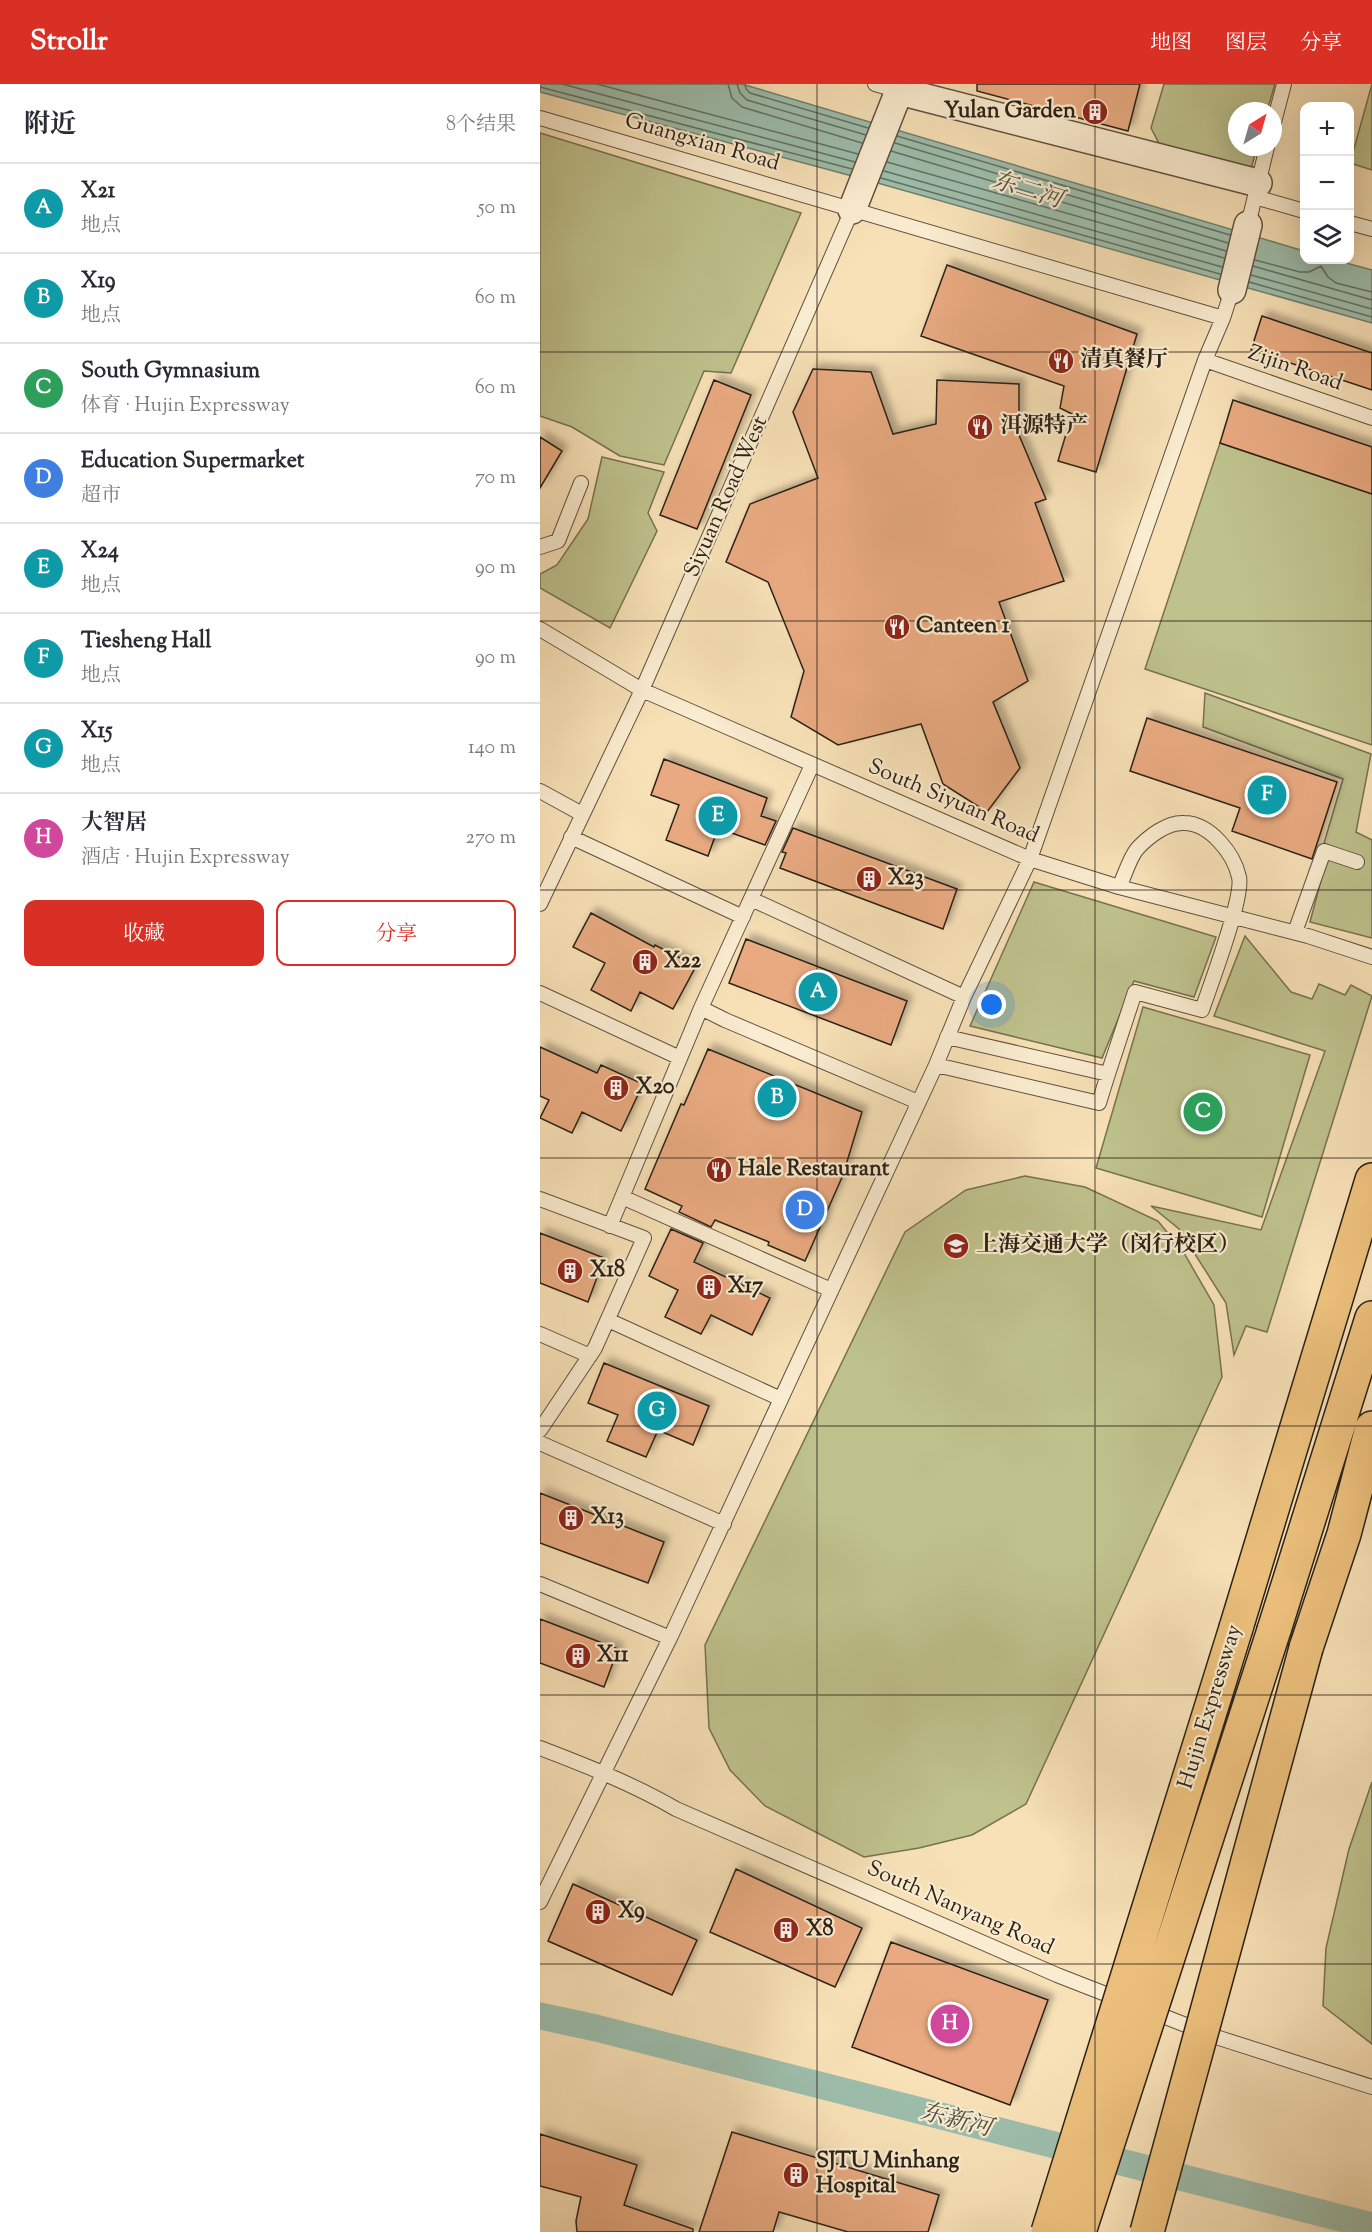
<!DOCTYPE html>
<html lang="zh">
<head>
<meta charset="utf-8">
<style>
  body { margin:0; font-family:"Sorts Mill Goudy","Noto Serif SC",serif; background:#f7f7f7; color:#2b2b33 }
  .controls { position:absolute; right:18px; top:18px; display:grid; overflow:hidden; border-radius:12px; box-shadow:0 6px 24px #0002 }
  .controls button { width:54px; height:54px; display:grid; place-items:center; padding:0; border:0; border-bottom:2px solid #e1e1e2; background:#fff; color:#2b2b33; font:30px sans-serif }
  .compass { position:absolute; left:688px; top:18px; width:54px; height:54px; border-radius:50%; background:#fff; box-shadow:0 6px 24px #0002; rotate:37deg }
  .you { position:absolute; left:452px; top:921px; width:21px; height:21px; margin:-15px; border:4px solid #fff; border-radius:50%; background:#1a73e8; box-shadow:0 0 0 9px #1a73e833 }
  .badge { display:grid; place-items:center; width:39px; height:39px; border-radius:50%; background:#d93025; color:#fff; font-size:20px; font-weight:700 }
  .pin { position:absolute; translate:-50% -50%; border:3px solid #fff; box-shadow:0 2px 6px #0006 }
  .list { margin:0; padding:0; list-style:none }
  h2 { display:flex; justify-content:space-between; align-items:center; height:78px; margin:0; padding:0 24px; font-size:26px }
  h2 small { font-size:20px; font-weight:400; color:#7c7c81 }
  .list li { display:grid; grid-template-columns:39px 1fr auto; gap:18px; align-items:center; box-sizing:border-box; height:90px; padding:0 24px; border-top:2px solid #e1e1e2 }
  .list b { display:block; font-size:22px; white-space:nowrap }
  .list p { margin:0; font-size:20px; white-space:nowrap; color:#7c7c81 }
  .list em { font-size:20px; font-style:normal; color:#7c7c81 }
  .actions { display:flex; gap:12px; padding:18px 24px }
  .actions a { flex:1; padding:14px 0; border:2px solid #d93025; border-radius:12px; text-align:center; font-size:21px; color:#d93025 }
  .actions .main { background:#d93025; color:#fff }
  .icon { flex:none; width:33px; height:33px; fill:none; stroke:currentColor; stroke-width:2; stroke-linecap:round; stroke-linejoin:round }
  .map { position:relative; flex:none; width:832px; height:2148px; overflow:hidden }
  header { display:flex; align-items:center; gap:36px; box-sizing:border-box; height:84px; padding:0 30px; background:#d93025; color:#fff }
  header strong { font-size:28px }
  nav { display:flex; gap:33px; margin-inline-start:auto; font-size:21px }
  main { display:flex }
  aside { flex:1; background:#fff }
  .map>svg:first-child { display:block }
</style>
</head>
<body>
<header>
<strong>Strollr</strong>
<nav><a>地图</a><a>图层</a><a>分享</a></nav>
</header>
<main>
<aside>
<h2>附近<small>8个结果</small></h2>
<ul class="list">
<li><span class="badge" style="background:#0f9aa8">A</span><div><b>X21</b><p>地点</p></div><em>50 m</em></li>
<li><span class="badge" style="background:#0f9aa8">B</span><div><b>X19</b><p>地点</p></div><em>60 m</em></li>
<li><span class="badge" style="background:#2e9e5b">C</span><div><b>South Gymnasium</b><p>体育 · Hujin Expressway</p></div><em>60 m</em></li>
<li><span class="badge" style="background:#3f7fe0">D</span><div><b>Education Supermarket</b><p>超市</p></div><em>70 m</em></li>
<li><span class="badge" style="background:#0f9aa8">E</span><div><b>X24</b><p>地点</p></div><em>90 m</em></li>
<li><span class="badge" style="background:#0f9aa8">F</span><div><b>Tiesheng Hall</b><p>地点</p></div><em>90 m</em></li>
<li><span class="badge" style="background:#0f9aa8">G</span><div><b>X15</b><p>地点</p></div><em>140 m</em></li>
<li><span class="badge" style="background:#d1479c">H</span><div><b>大智居</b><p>酒店 · Hujin Expressway</p></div><em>270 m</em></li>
</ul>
<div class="actions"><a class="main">收藏</a><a>分享</a></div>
</aside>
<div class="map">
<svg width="832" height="2148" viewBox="0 0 832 2148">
  <defs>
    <filter id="shadow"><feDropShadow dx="5.5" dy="-5.5" stdDeviation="3" flood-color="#0004"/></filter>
  </defs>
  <rect width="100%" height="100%" fill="#f8e1b7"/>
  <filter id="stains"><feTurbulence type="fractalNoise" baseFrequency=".00333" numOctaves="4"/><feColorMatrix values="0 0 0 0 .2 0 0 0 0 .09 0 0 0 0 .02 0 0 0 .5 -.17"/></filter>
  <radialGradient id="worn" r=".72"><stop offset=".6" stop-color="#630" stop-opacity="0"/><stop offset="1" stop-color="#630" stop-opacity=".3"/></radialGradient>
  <path fill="#bfc28d" stroke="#757252" stroke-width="1.5" d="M624,0h111l-8,27h-30v36h20l-7,26 -88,-24 -11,-21z
    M832,0v86l-22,-7z
    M0,49l261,80 -70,160 -27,-2 -40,94 -44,-9 -48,-29 -32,-11z
    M680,359l152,51v251l-227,-76z
    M62,373l62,15 -16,41 9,18 -47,97 -70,-40v-14l17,-9 31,-46z
    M665,609l166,61 -15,78 16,8v98l-62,-16 17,-64 33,8 4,-6 -40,-17 19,-64 -140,-52z
    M494,798l182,55 -22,60 -60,-16 -32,77 -132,-32z
    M705,852l46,56 21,7 7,-15 26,11 6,-10 21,11 -105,336 -21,-6 -12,29 -8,-52 -47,-74 -28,-23 110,24 64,-179 -111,-35z
    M603,923l167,48 -48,162 -166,-49z
    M485,1092l60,11 73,34 26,32 30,52 8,72 -196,427 -54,31 -53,13 -55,9 -99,-51 -35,-36 -21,-42 -4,-83 200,-413 61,-42z
    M832,1698v262l-49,-38 3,-58 23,-99z"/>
  <path fill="#9dbeac" stroke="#6f7f70" stroke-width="1.5" d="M0,0h202l562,167v9h31l37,10v53l-505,-143 -327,-88z"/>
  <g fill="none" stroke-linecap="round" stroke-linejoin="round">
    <path stroke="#647062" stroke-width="1.5" d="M22,0l293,78
      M57,0l261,70
      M188,0l4,14 10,9 120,36
      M197,0l3,9 7,7 119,35
      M205,0l1,5 4,4 118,35
      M0,3l312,82
      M357,52l333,99
      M355,59l333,100
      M351,67l335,100
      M347,78l337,96
      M344,87l338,96
      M341,94l339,96
      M715,176l45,12h9l12,-6 7,11 8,6 36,9
      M713,182l119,34
      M711,191l121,34
      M709,198l123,35"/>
    <path stroke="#9dbeac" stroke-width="27" d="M0,1932l56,12 776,198"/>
  </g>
  <path fill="#e9aa81" stroke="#2b2117" stroke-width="1.5" filter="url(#shadow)" d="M437,0h163l-12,47 -151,-40z
    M407,181l190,69 -41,138 -38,-11 14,-47 -12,-6 4,-22 -143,-50z
    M722,232l110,37v37l-121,-40z
    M273,285l58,3 22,62 43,-10 1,-44 82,4v51l27,64 -11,4 29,78 -65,21 29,79 -35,21 27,66 -33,44 -44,-28 -22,-60 -83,21 -47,-28 13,-46 -36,-89 -42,-20 24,-58 68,-26 -25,-66z
    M174,296l37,15 -54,134 -37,-14z
    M693,316l139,47v47l-152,-51z
    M0,353l22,14 -22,37z
    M607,634l190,64 -25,77 -80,-28 8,-23 -110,-37z
    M124,675l103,39 -6,18 15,5 -11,24 -47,-17 -10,28 -42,-16 13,-35 -28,-10z
    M253,744l164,61 -14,40 -163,-61 6,-15 -4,-1z
    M51,829l63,34 1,-2 41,21 -23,43 -33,-17 -9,19 -40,-21 14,-27 -32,-16z
    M206,855l161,62 -16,44 -162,-62z
    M0,963l57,26 4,-8 42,19 -22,47 -39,-19 -10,21 -32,-15 9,-18 -9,-4z
    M168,965l154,63 -19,63 -38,86 -37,-16 1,-3 -54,-22 -4,7 -32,-15 3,-6 -37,-17 36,-85 3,1z
    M131,1145l32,14 -9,19 76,36 -18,37 -41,-20 -10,19 -36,-17 13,-27 -29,-14z
    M0,1149l64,25 -16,44 -48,-19z
    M64,1279l105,43 -16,39 -35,-15 -12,27 -39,-16 11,-26 -30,-12z
    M0,1409l124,49 -16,41 -108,-40z
    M0,1535l78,30 -14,38 -64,-24z
    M196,1785l126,59 -27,59 -125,-55z
    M33,1800l124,56 -25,55 -124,-54z
    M351,1858l157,58 -38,105 -158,-58z
    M192,2048l207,63 -11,37h-80l-69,-20 -6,20h-74z
    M0,2050l97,31 -13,40 69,24v3h-116l-1,-11 5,-24 -41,-11z"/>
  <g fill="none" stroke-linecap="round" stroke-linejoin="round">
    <g stroke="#5e513f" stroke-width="16">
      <path id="lane" d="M335,0l24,7v-3
        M0,34l683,200
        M733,42l11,-42
        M715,113l49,14
        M810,139l22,6
        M708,141l19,-78
        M665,276l167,58
        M0,463l18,-6 23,-58
        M0,545l102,61 388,169 89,28 189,49 64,21
        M0,707l42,23
        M31,753l172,80
        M211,815l213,98
        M0,820l102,-214 210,-480
        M755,848l29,-81 33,11
        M0,909l140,65
        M161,924l24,12 193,82
        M396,981l163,38 9,-29 -161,-37
        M568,990l27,-82 67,18c8,-24 42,-113 37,-133 -5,-23 -29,-54 -55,-54 -17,-1 -36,14 -47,26 -8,10 -12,26 -18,38
        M82,1113l209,93
        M0,1115l104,39 -49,110 -55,82
        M70,1142l91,-218 111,-243
        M68,1236l173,79
        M0,1250l50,22
        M0,1359l184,81
        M0,1500l130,54
        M0,1664c47,18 93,36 136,61l381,166 64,25
        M0,1818l130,-264 266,-573 28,-68 66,-138 175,-499 18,-42 9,-28
        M610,1927l69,27 153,49"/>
    </g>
    <g stroke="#5e513f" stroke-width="30">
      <path id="street" d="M312,126l47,-119 359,92
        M692,206l16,-65"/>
    </g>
    <g stroke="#2b2117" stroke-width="36">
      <path id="highway" d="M696,1544l136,-448
        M734,1546l98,-312
        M766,1564l38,-114 28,-106"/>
    </g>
    <use href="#lane" stroke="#faecd0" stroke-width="14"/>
    <use href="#street" stroke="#faecd0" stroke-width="27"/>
    <use href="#highway" stroke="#ecc07c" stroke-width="33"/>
    <g stroke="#2b2117" stroke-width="36" stroke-linecap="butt">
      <path id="highway-bridge" d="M508,2148l188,-604
        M539,2148l195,-602
        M607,2148l159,-584"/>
    </g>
    <use href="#highway-bridge" stroke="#ecc07c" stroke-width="33"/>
  </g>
  <path fill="none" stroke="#2b2117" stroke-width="1.5" stroke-opacity="0.55" d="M277,0v2148M555,0v2148M0,268h832M0,537h832M0,806h832M0,1074h832M0,1342h832M0,1611h832M0,1880h832"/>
  <defs>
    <g id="building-disc" transform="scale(1.35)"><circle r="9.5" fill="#8f2418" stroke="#faecd0"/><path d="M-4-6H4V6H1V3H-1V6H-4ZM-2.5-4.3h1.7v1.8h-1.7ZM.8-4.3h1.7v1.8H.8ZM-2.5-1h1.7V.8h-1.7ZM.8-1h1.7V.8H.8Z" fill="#fff"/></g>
    <g id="restaurant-disc" transform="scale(1.35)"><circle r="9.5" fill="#8f2418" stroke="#faecd0"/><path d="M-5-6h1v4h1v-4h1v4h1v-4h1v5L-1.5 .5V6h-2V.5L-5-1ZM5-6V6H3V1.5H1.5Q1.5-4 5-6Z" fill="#fff"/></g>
    <g id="university-disc" transform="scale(1.35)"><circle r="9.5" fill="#8f2418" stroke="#faecd0"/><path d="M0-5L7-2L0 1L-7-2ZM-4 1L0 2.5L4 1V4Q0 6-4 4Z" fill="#fff"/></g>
  </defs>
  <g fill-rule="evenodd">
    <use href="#building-disc" x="555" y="28"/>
    <use href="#restaurant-disc" x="521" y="277"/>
    <use href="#restaurant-disc" x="440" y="343"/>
    <use href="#restaurant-disc" x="357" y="543"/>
    <use href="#building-disc" x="329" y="795"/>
    <use href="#building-disc" x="105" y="878"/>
    <use href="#building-disc" x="76" y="1004"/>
    <use href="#restaurant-disc" x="179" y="1086"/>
    <use href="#university-disc" x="416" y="1162"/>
    <use href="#building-disc" x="30" y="1187"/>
    <use href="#building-disc" x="169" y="1203"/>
    <use href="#building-disc" x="31" y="1434"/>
    <use href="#building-disc" x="38" y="1572"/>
    <use href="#building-disc" x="58" y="1828"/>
    <use href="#building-disc" x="246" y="1846"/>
    <use href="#building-disc" x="256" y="2091"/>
  </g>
  <g text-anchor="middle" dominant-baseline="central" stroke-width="4.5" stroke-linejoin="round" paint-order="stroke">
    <g font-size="22" font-weight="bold" fill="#2b2117" stroke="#faecd0" text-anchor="start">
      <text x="536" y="28" text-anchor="end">Yulan Garden</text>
      <text x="540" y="277">清真餐厅</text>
      <text x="460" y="343">洱源特产</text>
      <text x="376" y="543">Canteen 1</text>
      <text x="348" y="795">X23</text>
      <text x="124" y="878">X22</text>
      <text x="96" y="1004">X20</text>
      <text x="198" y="1086">Hale Restaurant</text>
      <text x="436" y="1162">上海交通大学（闵行校区）</text>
      <text x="50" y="1187">X18</text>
      <text x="188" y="1203">X17</text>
      <text x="51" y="1434">X13</text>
      <text x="57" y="1572">X11</text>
      <text x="78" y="1828">X9</text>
      <text x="266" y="1846">X8</text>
      <text x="276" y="2078">SJTU Minhang<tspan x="276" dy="25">Hospital</tspan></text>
    </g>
    <g font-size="22" fill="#2b2117" stroke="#faecd0">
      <text transform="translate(162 59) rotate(16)">Guangxian Road</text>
      <text transform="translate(755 285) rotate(19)">Zijin Road</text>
      <text transform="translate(187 413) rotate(-66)">Siyuan Road West</text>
      <text transform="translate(413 718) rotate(23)">South Siyuan Road</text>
      <text transform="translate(671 1623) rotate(-73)">Hujin Expressway</text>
      <text transform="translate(420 1825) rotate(24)">South Nanyang Road</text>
    </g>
    <g font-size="24" font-style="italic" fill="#4d5044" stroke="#faecd0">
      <text transform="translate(487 107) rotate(17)">东二河</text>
      <text transform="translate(416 2037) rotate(14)">东新河</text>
    </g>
  </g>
  <rect width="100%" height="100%" filter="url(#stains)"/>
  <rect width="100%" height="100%" fill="url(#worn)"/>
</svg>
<div class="controls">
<button>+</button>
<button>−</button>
<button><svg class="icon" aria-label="layers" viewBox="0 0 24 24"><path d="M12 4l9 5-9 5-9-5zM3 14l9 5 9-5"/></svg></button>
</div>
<svg class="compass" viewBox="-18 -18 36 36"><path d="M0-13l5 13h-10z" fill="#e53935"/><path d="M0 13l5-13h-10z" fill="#7c7c81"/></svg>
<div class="you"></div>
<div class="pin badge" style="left:278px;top:908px;background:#0f9aa8">A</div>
<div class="pin badge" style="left:237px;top:1014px;background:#0f9aa8">B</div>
<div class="pin badge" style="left:663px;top:1028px;background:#2e9e5b">C</div>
<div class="pin badge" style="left:265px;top:1126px;background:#3f7fe0">D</div>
<div class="pin badge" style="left:178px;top:732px;background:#0f9aa8">E</div>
<div class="pin badge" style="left:727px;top:711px;background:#0f9aa8">F</div>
<div class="pin badge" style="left:117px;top:1327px;background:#0f9aa8">G</div>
<div class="pin badge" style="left:410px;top:1940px;background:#d1479c">H</div>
</div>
</main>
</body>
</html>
